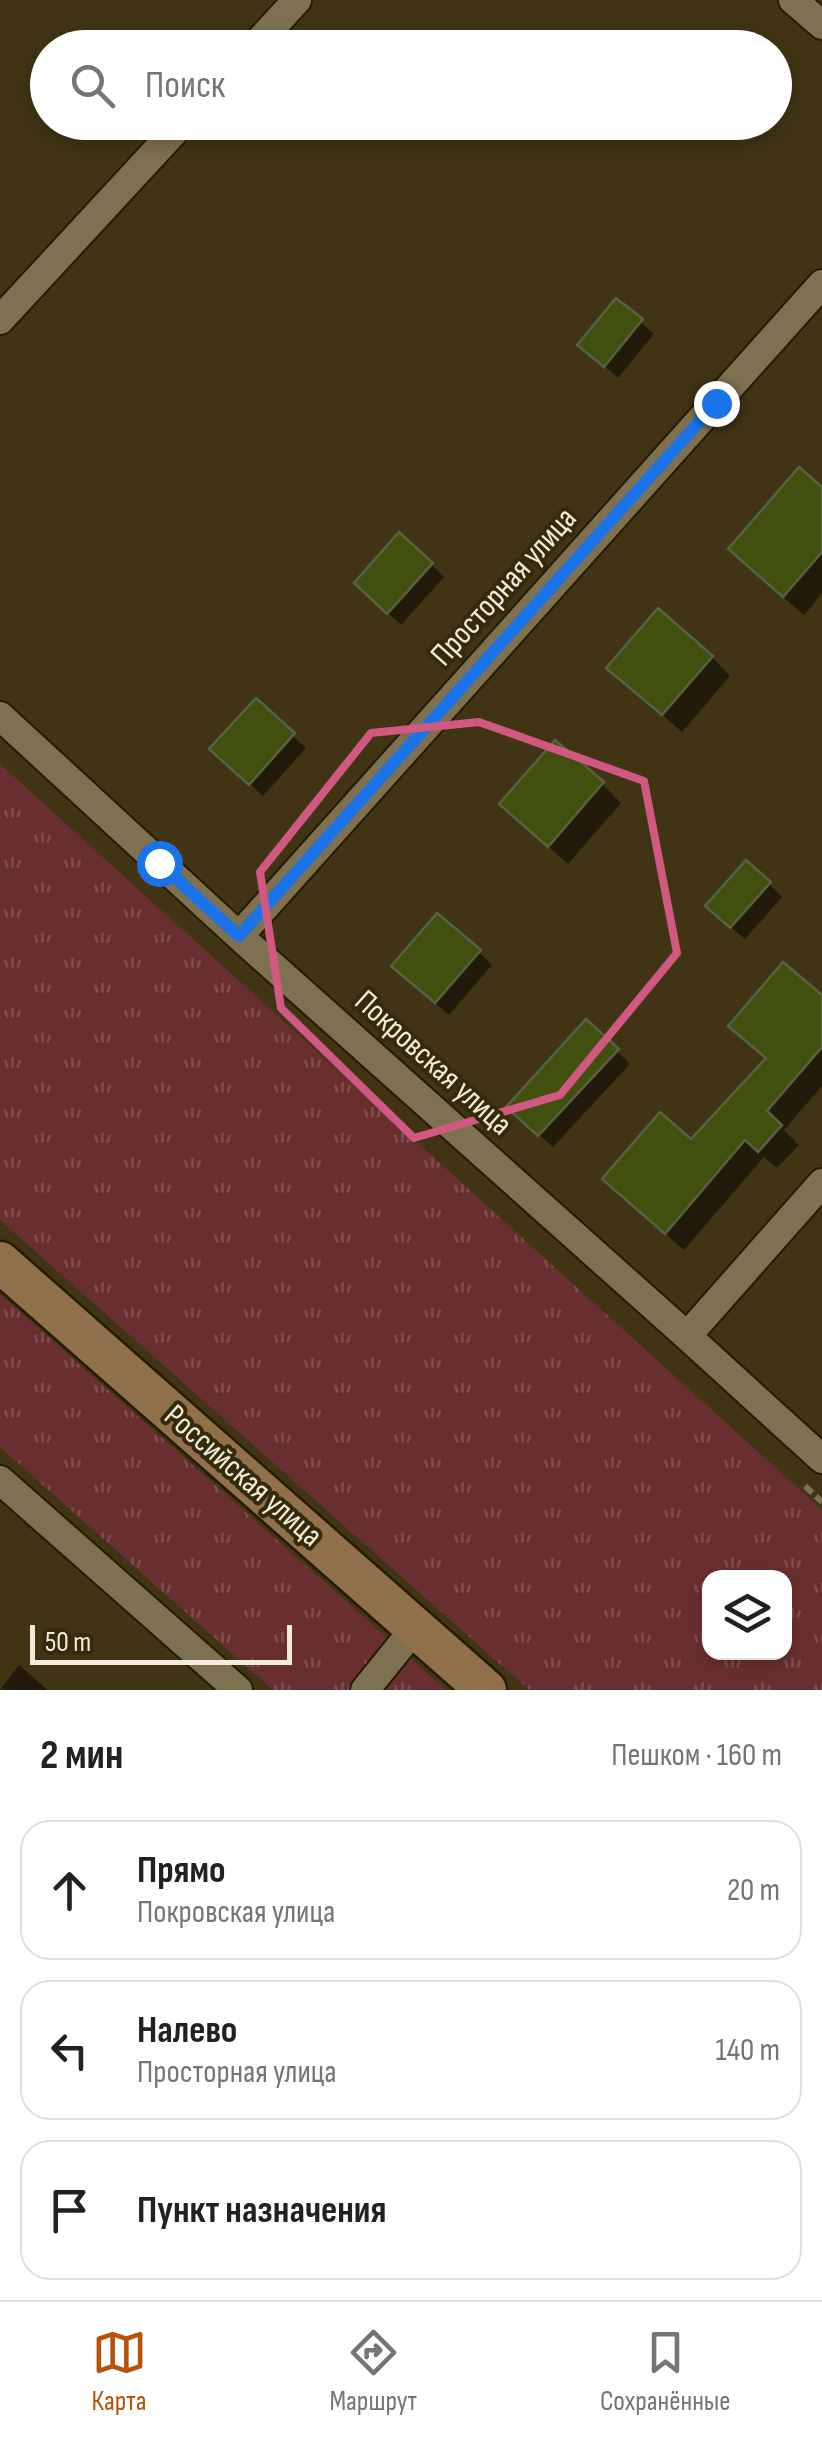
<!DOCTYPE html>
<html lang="ru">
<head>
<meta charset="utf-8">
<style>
  body { margin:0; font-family:"Sofia Sans Condensed",sans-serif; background:#f2f2f2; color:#202124 }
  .controls { position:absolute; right:30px; bottom:30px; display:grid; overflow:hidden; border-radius:20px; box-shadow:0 5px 15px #0003 }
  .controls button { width:90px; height:90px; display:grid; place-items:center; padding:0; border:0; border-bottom:2px solid #e0e0e0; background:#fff; color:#202124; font:50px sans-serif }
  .scale { position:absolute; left:30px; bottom:25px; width:262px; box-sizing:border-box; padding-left:10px; border:5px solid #f3ecdb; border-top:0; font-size:28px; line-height:35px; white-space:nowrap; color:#f3ecdb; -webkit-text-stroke:8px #352a0b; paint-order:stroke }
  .stop { position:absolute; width:30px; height:30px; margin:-22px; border:8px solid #1a73e8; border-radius:50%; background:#fff }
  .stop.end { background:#1a73e8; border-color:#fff; box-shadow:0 2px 10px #0008 }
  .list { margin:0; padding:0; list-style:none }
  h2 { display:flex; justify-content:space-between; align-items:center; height:130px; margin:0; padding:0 40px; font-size:42px }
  h2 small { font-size:32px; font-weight:400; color:#757577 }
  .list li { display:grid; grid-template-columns:65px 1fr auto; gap:30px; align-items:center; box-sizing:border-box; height:140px; margin:0 20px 20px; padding:0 20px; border:2px solid #e0e0e0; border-radius:30px }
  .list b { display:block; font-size:38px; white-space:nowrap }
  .list p { margin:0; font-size:32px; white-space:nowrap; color:#757577 }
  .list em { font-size:32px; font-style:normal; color:#757577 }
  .icon { flex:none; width:55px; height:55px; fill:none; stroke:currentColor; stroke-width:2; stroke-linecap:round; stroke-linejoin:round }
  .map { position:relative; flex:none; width:822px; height:1690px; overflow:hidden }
  .search { position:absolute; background:#fff; box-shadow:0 5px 15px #0003; left:30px; right:30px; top:30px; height:110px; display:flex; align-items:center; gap:25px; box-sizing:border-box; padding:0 35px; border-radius:55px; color:#757577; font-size:38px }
  .sheet { height:610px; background:#fff }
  nav { display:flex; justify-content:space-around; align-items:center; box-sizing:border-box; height:140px; border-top:2px solid #e0e0e0; background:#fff; font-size:28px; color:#757577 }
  nav a { display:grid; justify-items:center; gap:5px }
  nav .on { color:#b45309 }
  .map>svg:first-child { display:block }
</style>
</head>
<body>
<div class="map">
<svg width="822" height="1690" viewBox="0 0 822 1690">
  <defs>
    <pattern id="grass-tufts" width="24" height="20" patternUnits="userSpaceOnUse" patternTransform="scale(2.5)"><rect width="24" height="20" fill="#692f30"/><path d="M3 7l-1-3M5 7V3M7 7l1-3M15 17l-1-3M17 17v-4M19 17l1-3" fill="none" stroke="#7f4d4d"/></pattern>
  </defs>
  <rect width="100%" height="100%" fill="#403415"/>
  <path fill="url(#grass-tufts)" fill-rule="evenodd" d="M0,764l822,746v180h-293l-529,-470zM710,1578h74v74h-74z
    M0,1294l446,396h-173l-273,-243z"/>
  <path fill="#0007" d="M617,301l37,33 -36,44 -24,-21z
    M822,490v103l-18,22 -54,-47z
    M431,564l13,13 -43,48 -31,-29z
    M712,657l18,19 -48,56 -53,-46z
    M256,702l50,46 -43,48 -37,-34z
    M602,784l19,19 -53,61 -47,-41z
    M769,884l13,13 -37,42 -24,-20z
    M479,952l13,13 -43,50 -41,-36z
    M822,998v88l-38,44 15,15 -22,23 -13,-11 -80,93 -61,-53 68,-54z
    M617,1051l13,13 -77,83 -31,-27z
    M19,1665l29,25h-48z"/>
  <path fill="#41500f" stroke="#586243" stroke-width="2.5" d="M616,298l27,21 -39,48 -27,-22z
    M799,467l23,20v65l-39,45 -55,-48z
    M399,532l34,31 -46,51 -33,-31z
    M658,608l55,48 -51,59 -56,-47z
    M256,698l39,35 -46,52 -40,-36z
    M555,740l49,42 -56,65 -49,-43z
    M746,860l25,22 -41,46 -25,-22z
    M437,913l44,37 -46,53 -44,-37z
    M783,962l39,33v52l-55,64 15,14 -24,27 -13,-12 -80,94 -63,-55 58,-67 31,27 75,-81 -38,-32z
    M586,1019l33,30 -81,87 -32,-29z"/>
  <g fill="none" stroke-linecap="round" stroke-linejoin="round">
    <g stroke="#261b00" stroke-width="32">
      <path id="street" d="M793,0l29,25
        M253,48l44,-48
        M0,320l183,-198
        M0,716l239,220 448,400 135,123
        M239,936l583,-652
        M687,1336l135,-153
        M0,1480l238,210
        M365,1690l50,-62"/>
    </g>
    <g stroke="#261b00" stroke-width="45">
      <path id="secondary" d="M0,1262l486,428"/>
    </g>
    <path stroke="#7b7157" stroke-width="6" stroke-dasharray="10 5" stroke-linecap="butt" d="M805,1486l17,16"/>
    <use href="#street" stroke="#7e7151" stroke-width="28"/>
    <use href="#secondary" stroke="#90714c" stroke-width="40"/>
  </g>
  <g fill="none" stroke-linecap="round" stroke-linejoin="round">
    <path stroke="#1a73e8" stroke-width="12" d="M159,863l80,73 477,-533"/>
  </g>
  <path fill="none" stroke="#d15881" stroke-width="8" stroke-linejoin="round" d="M479,722l165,59 33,172 -117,142 -146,43 -133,-130 -21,-136 111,-139z"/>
  <g text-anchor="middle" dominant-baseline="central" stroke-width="8" stroke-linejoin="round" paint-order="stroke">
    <g font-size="32" fill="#f3ecdb" stroke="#352a0b">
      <text transform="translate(504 587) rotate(-48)">Просторная улица</text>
      <text transform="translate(433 1063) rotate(42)">Покровская улица</text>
      <text transform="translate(243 1476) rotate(41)">Российская улица</text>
    </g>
  </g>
</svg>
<div class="controls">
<button><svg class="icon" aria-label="layers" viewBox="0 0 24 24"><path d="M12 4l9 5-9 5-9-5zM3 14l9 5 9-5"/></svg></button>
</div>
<div class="scale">50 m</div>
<div class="stop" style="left:159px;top:863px"></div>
<div class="stop end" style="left:716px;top:403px"></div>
<div class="search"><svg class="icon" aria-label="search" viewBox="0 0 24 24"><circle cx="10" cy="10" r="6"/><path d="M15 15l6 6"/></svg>Поиск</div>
</div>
<section class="sheet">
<h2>2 мин<small>Пешком · 160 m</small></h2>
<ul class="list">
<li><svg class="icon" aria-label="ahead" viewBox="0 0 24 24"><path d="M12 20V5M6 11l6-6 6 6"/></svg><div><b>Прямо</b><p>Покровская улица</p></div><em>20 m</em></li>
<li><svg class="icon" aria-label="left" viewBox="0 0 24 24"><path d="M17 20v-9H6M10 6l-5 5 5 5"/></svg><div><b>Налево</b><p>Просторная улица</p></div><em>140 m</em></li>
<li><svg class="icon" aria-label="arrive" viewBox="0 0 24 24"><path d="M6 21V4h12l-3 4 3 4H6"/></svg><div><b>Пункт назначения</b></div></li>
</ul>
</section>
<nav>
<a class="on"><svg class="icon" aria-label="map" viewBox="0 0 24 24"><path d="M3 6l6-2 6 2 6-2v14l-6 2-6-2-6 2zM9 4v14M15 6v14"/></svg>Карта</a>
<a><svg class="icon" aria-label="directions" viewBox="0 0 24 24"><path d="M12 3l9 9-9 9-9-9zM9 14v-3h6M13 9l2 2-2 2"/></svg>Маршрут</a>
<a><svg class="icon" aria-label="saved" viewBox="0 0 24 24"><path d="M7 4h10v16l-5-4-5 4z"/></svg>Сохранённые</a>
</nav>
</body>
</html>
